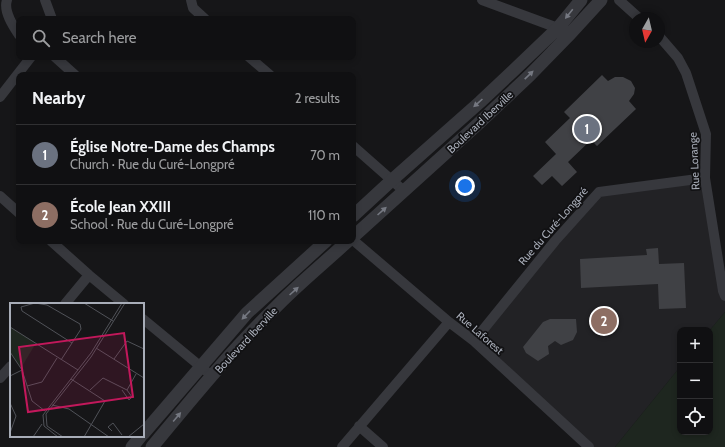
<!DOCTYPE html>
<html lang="en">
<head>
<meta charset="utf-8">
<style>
  body { margin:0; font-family:Cabin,sans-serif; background:#1e1e20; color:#f1f3f6 }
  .controls { position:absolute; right:12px; bottom:12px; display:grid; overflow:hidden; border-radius:8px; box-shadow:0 2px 6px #0003 }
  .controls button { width:36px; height:36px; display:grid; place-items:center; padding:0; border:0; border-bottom:1px solid #303032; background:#101012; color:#f1f3f6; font:20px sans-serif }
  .compass { position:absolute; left:629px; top:12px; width:36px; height:36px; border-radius:50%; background:#101012; box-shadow:0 2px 6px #0003; rotate:188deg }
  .you { position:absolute; left:465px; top:186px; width:14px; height:14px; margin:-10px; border:3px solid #fff; border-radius:50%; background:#1a73e8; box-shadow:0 0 0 6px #1a73e833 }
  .badge { display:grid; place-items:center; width:26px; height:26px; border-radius:50%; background:#f2b134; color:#fff; font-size:13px; font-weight:700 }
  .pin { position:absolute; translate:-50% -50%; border:2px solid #fff; box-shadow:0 1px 4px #0006 }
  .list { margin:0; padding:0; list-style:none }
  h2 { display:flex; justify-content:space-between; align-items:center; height:52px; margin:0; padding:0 16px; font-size:17px }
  h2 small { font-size:13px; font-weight:400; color:#9c9d9f }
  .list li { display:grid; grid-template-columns:26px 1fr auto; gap:12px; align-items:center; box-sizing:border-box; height:60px; padding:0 16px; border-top:1px solid #303032 }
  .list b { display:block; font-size:15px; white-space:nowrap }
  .list p { margin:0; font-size:13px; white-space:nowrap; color:#9c9d9f }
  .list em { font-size:13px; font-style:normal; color:#9c9d9f }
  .icon { flex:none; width:22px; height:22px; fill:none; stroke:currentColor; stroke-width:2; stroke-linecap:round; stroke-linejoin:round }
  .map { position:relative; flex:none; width:725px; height:447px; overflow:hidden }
  .search { position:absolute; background:#101012; box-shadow:0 2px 6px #0003; left:16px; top:16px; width:340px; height:44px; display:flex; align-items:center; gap:10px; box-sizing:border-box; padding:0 14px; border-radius:8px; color:#9c9d9f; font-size:15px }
  .panel { position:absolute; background:#101012; box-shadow:0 2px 6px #0003; left:16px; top:72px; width:340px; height:172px; border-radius:8px }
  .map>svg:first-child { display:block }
</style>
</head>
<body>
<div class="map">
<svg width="725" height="447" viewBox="0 0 725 447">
  <rect width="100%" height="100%" fill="#161618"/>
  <path fill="#222225" d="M705,178l20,118v16l-15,18h-30v37l-65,80h-26l-115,-106 125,-149z"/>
  <path fill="#1e261f" d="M725,312v135h-110l65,-80v65h30v-102z"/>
  <path fill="#404145" d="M602,75l6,6 7,-4h8l8,4 4,7 -1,6 -5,7 7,8 -39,37 -6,-6 -23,22 9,10 -15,14 -10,-10 -10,9 -9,-9 23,-22 -11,-12 25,-24 -6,-6z
    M658,248l1,16 25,-1 2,45 -27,1 -1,-25 -77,4 -1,-29 67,-4 -1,-6z
    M550,319h26l1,13 -4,8 -12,5 -6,-4 -7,5 1,8 -11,7 -12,-8 -3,-6 20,-25z"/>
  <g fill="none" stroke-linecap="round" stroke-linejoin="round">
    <path stroke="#37383d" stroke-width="10" d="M7,0c-4,11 6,26 12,35
      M45,0l7,19
      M191,0l2,8 12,11
      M482,0l65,24 11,4 4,3
      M619,0l20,18
      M659,36l19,22 8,15 20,61 -1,44 18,113 2,5
      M55,57l20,18
      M249,57l21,18
      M0,97l31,-40
      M353,146l51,45
      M0,196l19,17
      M353,240l96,82 25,19 115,106
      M51,241l38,34 35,29
      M65,304l24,-29
      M143,319l63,52
      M474,341l81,-100 44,-49 106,-14
      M0,378l11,-12
      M359,426l24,21
      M342,447l107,-125"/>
    <path stroke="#37383d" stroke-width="13" d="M353,216l39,-36 88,-78 33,-31 45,-43 23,-28
      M353,237l125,-113 52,-49 38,-39 33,-36
      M143,434l104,-121 79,-72
      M132,447l9,-11
      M152,447c39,-47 78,-95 122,-138 23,-24 49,-45 74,-68"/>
  </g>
  <defs><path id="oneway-solid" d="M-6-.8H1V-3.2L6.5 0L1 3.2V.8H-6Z"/></defs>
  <g fill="#757881">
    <use href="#oneway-solid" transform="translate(569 14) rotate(129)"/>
    <use href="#oneway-solid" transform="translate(529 75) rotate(-44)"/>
    <use href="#oneway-solid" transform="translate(478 103) rotate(138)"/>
    <use href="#oneway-solid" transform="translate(382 211) rotate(-42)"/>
    <use href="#oneway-solid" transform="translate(294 291) rotate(-42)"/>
    <use href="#oneway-solid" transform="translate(246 315) rotate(134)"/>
    <use href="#oneway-solid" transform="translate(177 417) rotate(-50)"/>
  </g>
  <g text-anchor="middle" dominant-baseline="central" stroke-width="3.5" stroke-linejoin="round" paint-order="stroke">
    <g font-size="11" fill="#a8adb8" stroke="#111113">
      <text transform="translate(480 122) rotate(-43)">Boulevard Iberville</text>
      <text transform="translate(694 161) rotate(-93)">Rue Lorange</text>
      <text transform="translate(553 226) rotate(-49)">Rue du Curé-Longpré</text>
      <text transform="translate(480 333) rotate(41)">Rue Laforest</text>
      <text transform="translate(246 340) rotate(-47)">Boulevard Iberville</text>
    </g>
  </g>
  <g transform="translate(10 303)">
    <rect width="134" height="134" fill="#161618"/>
    <path d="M0,24l26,16 -15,25 -11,-16z" fill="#1e261f"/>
    <path fill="none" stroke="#505258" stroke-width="1" d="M74,0l29,18M0,24l68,43M86,45l48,30M0,49l12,18 10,31 13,10M104,56l13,-18 17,8M51,57l11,-17 9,-14 -1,-5 -33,-19 -12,-2 -14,4 1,4 50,32M0,73l12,-6M61,76l34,22 -21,36M17,83l15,-4 15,-24M80,87l13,-12 24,12 9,-16M112,87l7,10 3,-3 -5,-7M0,100l6,13 -6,17M42,102l17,4 40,28M102,128l-4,-4 5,-4 9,12M23,134l9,-13M48,134l-14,-11 -1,-11 48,-62 31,-50M53,134l-16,-11 -1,-12 45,-57 34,-54M118,134l16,-13"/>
    <path fill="#c2185b" fill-opacity="0.15" stroke="#c2185b" stroke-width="2" d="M114,30l9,64 -105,15 -9,-65z"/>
    <rect width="134" height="134" fill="none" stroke="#a8adb8" stroke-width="2"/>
  </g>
</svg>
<div class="controls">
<button>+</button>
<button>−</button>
<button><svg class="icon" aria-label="locate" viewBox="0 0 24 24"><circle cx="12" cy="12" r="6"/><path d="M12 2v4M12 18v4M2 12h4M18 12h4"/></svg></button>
</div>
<svg class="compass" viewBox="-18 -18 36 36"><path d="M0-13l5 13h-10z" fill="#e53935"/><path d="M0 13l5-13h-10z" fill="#9c9d9f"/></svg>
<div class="you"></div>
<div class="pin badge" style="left:587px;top:129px;background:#6b7280">1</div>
<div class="pin badge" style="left:604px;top:321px;background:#8d6e63">2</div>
<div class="search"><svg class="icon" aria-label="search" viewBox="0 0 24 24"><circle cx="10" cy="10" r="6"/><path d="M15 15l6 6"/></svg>Search here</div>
<section class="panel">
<h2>Nearby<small>2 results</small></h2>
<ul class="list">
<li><span class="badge" style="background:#6b7280">1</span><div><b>Église Notre-Dame des Champs</b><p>Church · Rue du Curé-Longpré</p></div><em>70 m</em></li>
<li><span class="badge" style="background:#8d6e63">2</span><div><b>École Jean XXIII</b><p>School · Rue du Curé-Longpré</p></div><em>110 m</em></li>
</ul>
</section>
</div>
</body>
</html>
